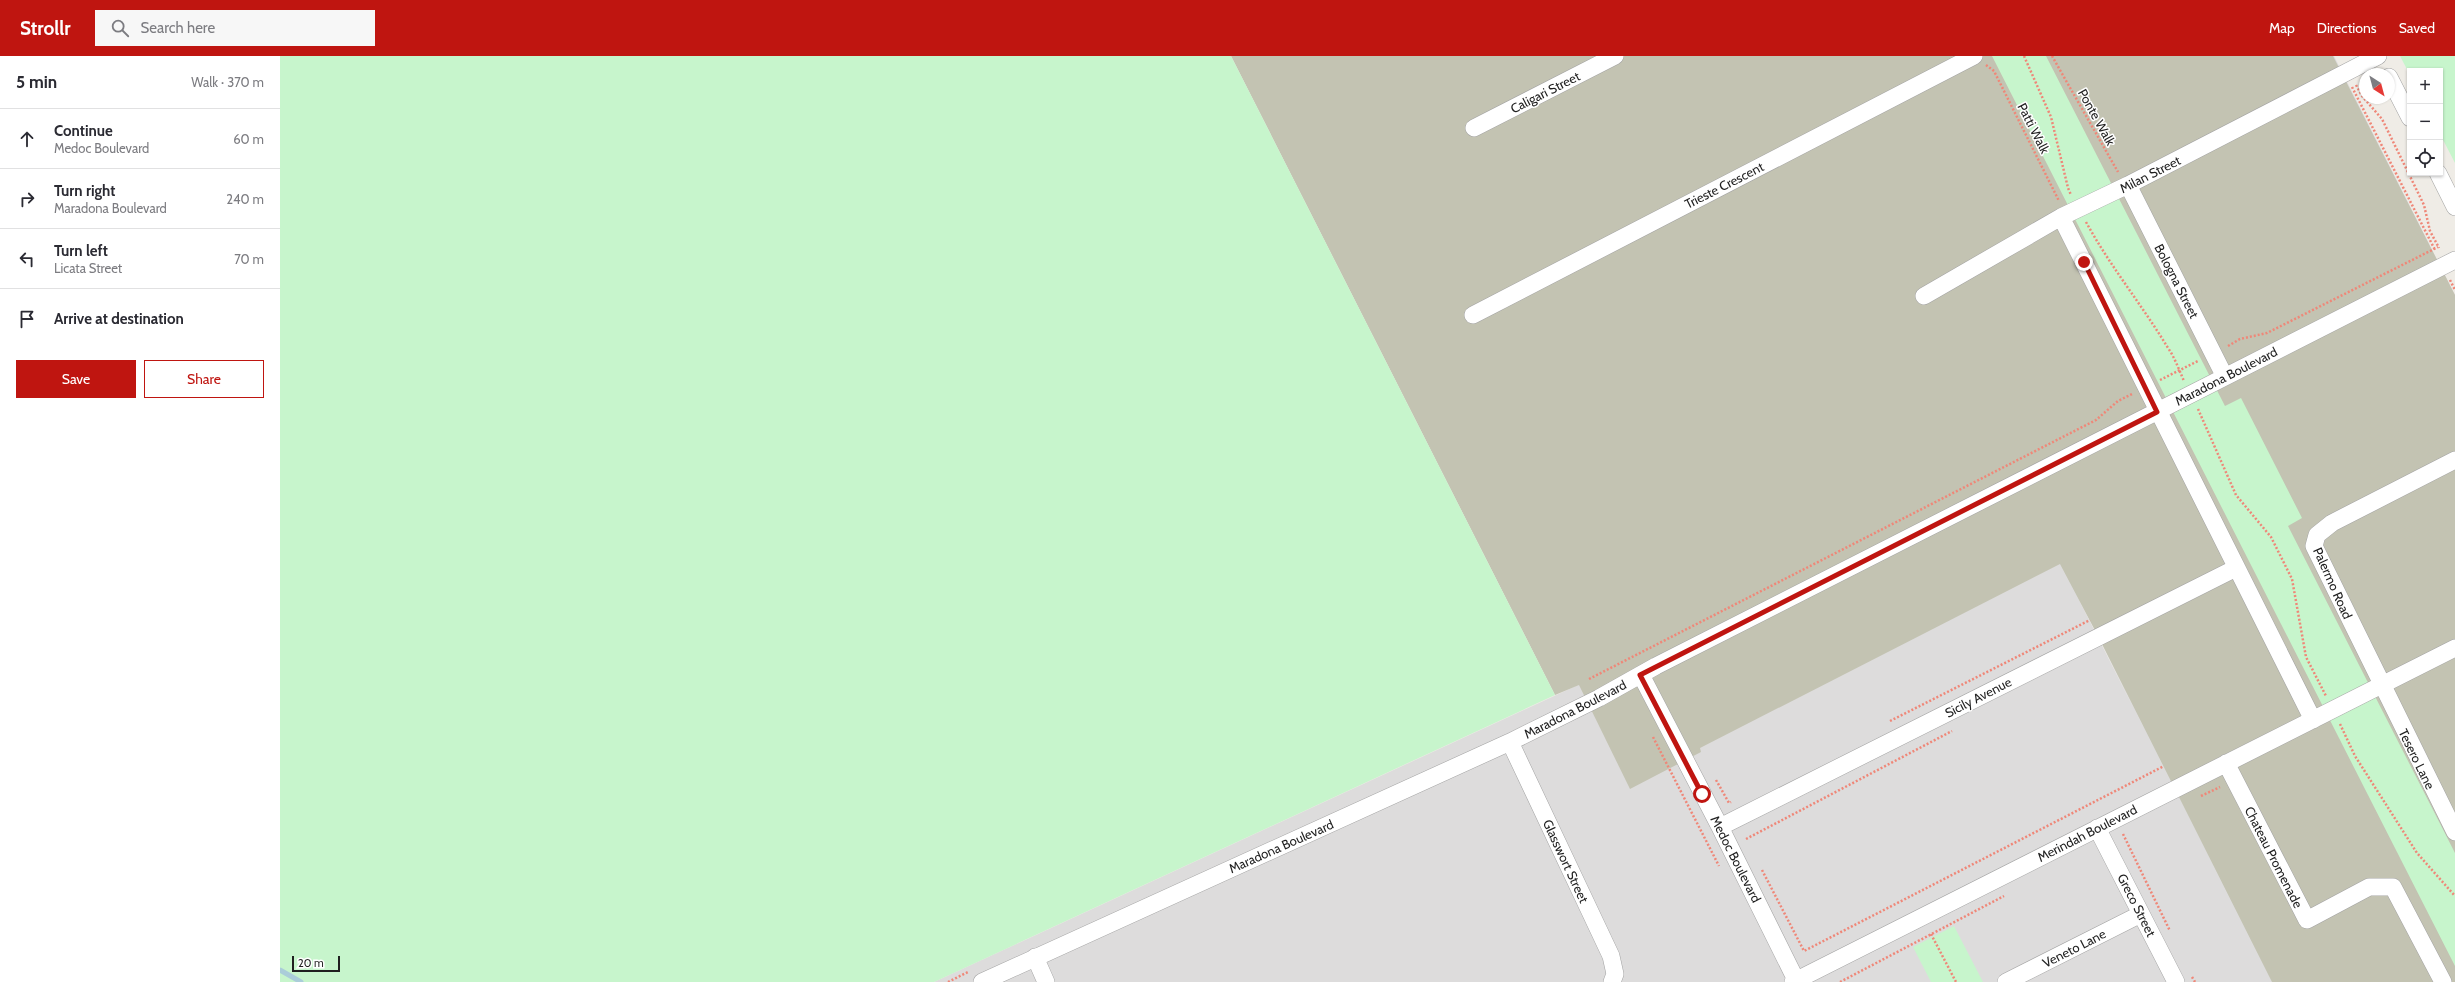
<!DOCTYPE html>
<html lang="en">
<head>
<meta charset="utf-8">
<style>
  body { margin:0; font-family:Cabin,sans-serif; background:#f7f7f7; color:#2b2b33 }
  .controls { position:absolute; right:12px; top:12px; display:grid; overflow:hidden; border-radius:0px; box-shadow:0 1px 3px #0004 }
  .controls button { width:36px; height:36px; display:grid; place-items:center; padding:0; border:0; border-bottom:1px solid #e1e1e2; background:#fff; color:#2b2b33; font:20px sans-serif }
  .compass { position:absolute; left:2079px; top:12px; width:36px; height:36px; border-radius:50%; background:#fff; box-shadow:0 1px 3px #0004; rotate:144deg }
  .scale { position:absolute; left:12px; bottom:10px; width:48px; box-sizing:border-box; padding-left:4px; border:2px solid #1f1f1f; border-top:0; font-size:11px; line-height:14px; white-space:nowrap; color:#1f1f1f; -webkit-text-stroke:3px #fff; paint-order:stroke }
  .stop { position:absolute; width:12px; height:12px; margin:-9px; border:3px solid #bf1510; border-radius:50%; background:#fff }
  .stop.end { background:#bf1510; border-color:#fff; box-shadow:0 1px 4px #0008 }
  .list { margin:0; padding:0; list-style:none }
  h2 { display:flex; justify-content:space-between; align-items:center; height:52px; margin:0; padding:0 16px; font-size:17px }
  h2 small { font-size:13px; font-weight:400; color:#7c7c81 }
  .list li { display:grid; grid-template-columns:26px 1fr auto; gap:12px; align-items:center; box-sizing:border-box; height:60px; padding:0 16px; border-top:1px solid #e1e1e2 }
  .list b { display:block; font-size:15px; white-space:nowrap }
  .list p { margin:0; font-size:13px; white-space:nowrap; color:#7c7c81 }
  .list em { font-size:13px; font-style:normal; color:#7c7c81 }
  .actions { display:flex; gap:8px; padding:12px 16px }
  .actions a { flex:1; padding:9px 0; border:1px solid #bf1510; border-radius:0px; text-align:center; font-size:14px; color:#bf1510 }
  .actions .main { background:#bf1510; color:#fff }
  .icon { flex:none; width:22px; height:22px; fill:none; stroke:currentColor; stroke-width:2; stroke-linecap:round; stroke-linejoin:round }
  .map { position:relative; flex:none; width:2175px; height:926px; overflow:hidden }
  header { display:flex; align-items:center; gap:24px; box-sizing:border-box; height:56px; padding:0 20px; background:#bf1510; color:#fff }
  header strong { font-size:19px }
  nav { display:flex; gap:22px; margin-inline-start:auto; font-size:14px }
  .search { width:280px; height:36px; background:#f7f7f7; display:flex; align-items:center; gap:10px; box-sizing:border-box; padding:0 14px; border-radius:0px; color:#7c7c81; font-size:15px }
  main { display:flex }
  aside { flex:1; background:#fff }
  .map>svg:first-child { display:block }
</style>
</head>
<body>
<header>
<strong>Strollr</strong>
<div class="search"><svg class="icon" aria-label="search" viewBox="0 0 24 24"><circle cx="10" cy="10" r="6"/><path d="M15 15l6 6"/></svg>Search here</div>
<nav><a>Map</a><a>Directions</a><a>Saved</a></nav>
</header>
<main>
<aside>
<h2>5 min<small>Walk · 370 m</small></h2>
<ul class="list">
<li><svg class="icon" aria-label="ahead" viewBox="0 0 24 24"><path d="M12 20V5M6 11l6-6 6 6"/></svg><div><b>Continue</b><p>Medoc Boulevard</p></div><em>60 m</em></li>
<li><svg class="icon" aria-label="right" viewBox="0 0 24 24"><path d="M7 20v-9h11M14 6l5 5-5 5"/></svg><div><b>Turn right</b><p>Maradona Boulevard</p></div><em>240 m</em></li>
<li><svg class="icon" aria-label="left" viewBox="0 0 24 24"><path d="M17 20v-9H6M10 6l-5 5 5 5"/></svg><div><b>Turn left</b><p>Licata Street</p></div><em>70 m</em></li>
<li><svg class="icon" aria-label="arrive" viewBox="0 0 24 24"><path d="M6 21V4h12l-3 4 3 4H6"/></svg><div><b>Arrive at destination</b></div></li>
</ul>
<div class="actions"><a class="main">Save</a><a>Share</a></div>
</aside>
<div class="map">
<svg width="2175" height="926" viewBox="0 0 2175 926">
  <rect width="100%" height="100%" fill="#efece6"/>
  <path fill="#dddcdc" fill-rule="evenodd" d="M1158,0h896l121,239v687h-1521l644,-297zM1794,534l24,46 35,71z"/>
  <path fill="#c3c3b2" d="M951,0h1102l122,239v687h-183l-174,-346 -38,-72 -360,184 1,4 -71,37 -51,-104 -24,10z"/>
  <path fill="#c7f5cc" d="M0,0h951l324,639 -621,287h-654z
    M1712,0h54l179,350 16,-8 61,120 -14,8 167,327v113z
    M2120,0h55v107l-15,-29v-63h-30v4z
    M1674,870l29,56h-52l-18,-35z"/>
  <g fill="none" stroke-linecap="round" stroke-linejoin="round">
    <path stroke="#aacdd9" stroke-width="5" d="M0,914l21,12"/>
    <g stroke="#a3a3a3" stroke-width="18">
      <path id="minor" d="M2109,21l21,41
        M1194,72l141,-72
        M2158,117l17,34
        M1848,129l97,192
        M1781,161l252,503
        M1644,240l137,-79 67,-32 250,-129
        M1193,259l501,-259
        M2175,404l-123,63 -15,12 -3,11 141,286
        M1361,619l79,152 76,153
        M1230,686l101,214 4,18 -3,8
        M1946,707l81,157 62,-33h24l50,95
        M1440,771l516,-259
        M1817,772l79,154
        M755,901l11,25
        M702,926l528,-240 89,-44 57,-32 799,-406
        M1513,926l662,-334
        M1726,926l135,-68"/>
    </g>
    <path stroke="#ef8778" stroke-width="2.5" stroke-dasharray="2 2" stroke-linecap="butt" d="M1744,0l27,61 17,71 3,7
      M1772,0l66,116
      M1706,9l8,6 65,130
      M2076,29l6,11 20,23 42,86 6,26 9,17
      M2072,31l83,163
      M1806,166c24,44 56,83 82,126 7,10 11,22 16,33
      M2170,224l5,10
      M1948,290l12,-7 27,-6 171,-86
      M1880,324l38,-19
      M1918,353l38,86 35,42 21,42 14,78 20,39
      M1309,623l507,-259 22,-19 14,-7
      M1610,665l200,-101
      M2060,668l15,32 62,97 38,43
      M1373,681l66,129
      M1436,724l13,23 2,-1
      M1921,740l19,-9
      M1843,778l47,97
      M1466,783l206,-108
      M1482,814l42,81 360,-185
      M1651,878l25,48
      M1912,921l3,5
      M668,926l20,-10
      M1560,926l164,-86"/>
    <use href="#minor" stroke="#fff" stroke-width="17"/>
  </g>
  <g fill="none" stroke-linecap="round" stroke-linejoin="round">
    <path stroke="#bf1510" stroke-width="5" d="M1422,738l-62,-119 517,-263 -73,-150"/>
  </g>
  <g text-anchor="middle" dominant-baseline="central" stroke-width="3" stroke-linejoin="round" paint-order="stroke">
    <g font-size="13" fill="#1f1f1f" stroke="#fff">
      <text transform="translate(1265 36) rotate(-27)">Caligari Street</text>
      <text transform="translate(1817 61) rotate(61)">Ponte Walk</text>
      <text transform="translate(1754 72) rotate(63)">Patti Walk</text>
      <text transform="translate(1870 118) rotate(-27)">Milan Street</text>
      <text transform="translate(1444 129) rotate(-27)">Trieste Crescent</text>
      <text transform="translate(1897 225) rotate(63)">Bologna Street</text>
      <text transform="translate(1946 320) rotate(-27)">Maradona Boulevard</text>
      <text transform="translate(2053 527) rotate(66)">Palermo Road</text>
      <text transform="translate(1698 641) rotate(-27)">Sicily Avenue</text>
      <text transform="translate(1295 653) rotate(-27)">Maradona Boulevard</text>
      <text transform="translate(2137 703) rotate(64)">Tesero Lane</text>
      <text transform="translate(1807 777) rotate(-27)">Merindah Boulevard</text>
      <text transform="translate(1001 790) rotate(-24)">Maradona Boulevard</text>
      <text transform="translate(1994 801) rotate(63)">Chateau Promenade</text>
      <text transform="translate(1456 803) rotate(63)">Medoc Boulevard</text>
      <text transform="translate(1286 805) rotate(65)">Glasswort Street</text>
      <text transform="translate(1857 849) rotate(63)">Greco Street</text>
      <text transform="translate(1794 892) rotate(-27)">Veneto Lane</text>
    </g>
  </g>
</svg>
<div class="controls">
<button>+</button>
<button>−</button>
<button><svg class="icon" aria-label="locate" viewBox="0 0 24 24"><circle cx="12" cy="12" r="6"/><path d="M12 2v4M12 18v4M2 12h4M18 12h4"/></svg></button>
</div>
<svg class="compass" viewBox="-18 -18 36 36"><path d="M0-13l5 13h-10z" fill="#e53935"/><path d="M0 13l5-13h-10z" fill="#7c7c81"/></svg>
<div class="scale">20 m</div>
<div class="stop" style="left:1422px;top:738px"></div>
<div class="stop end" style="left:1804px;top:206px"></div>
</div>
</main>
</body>
</html>
